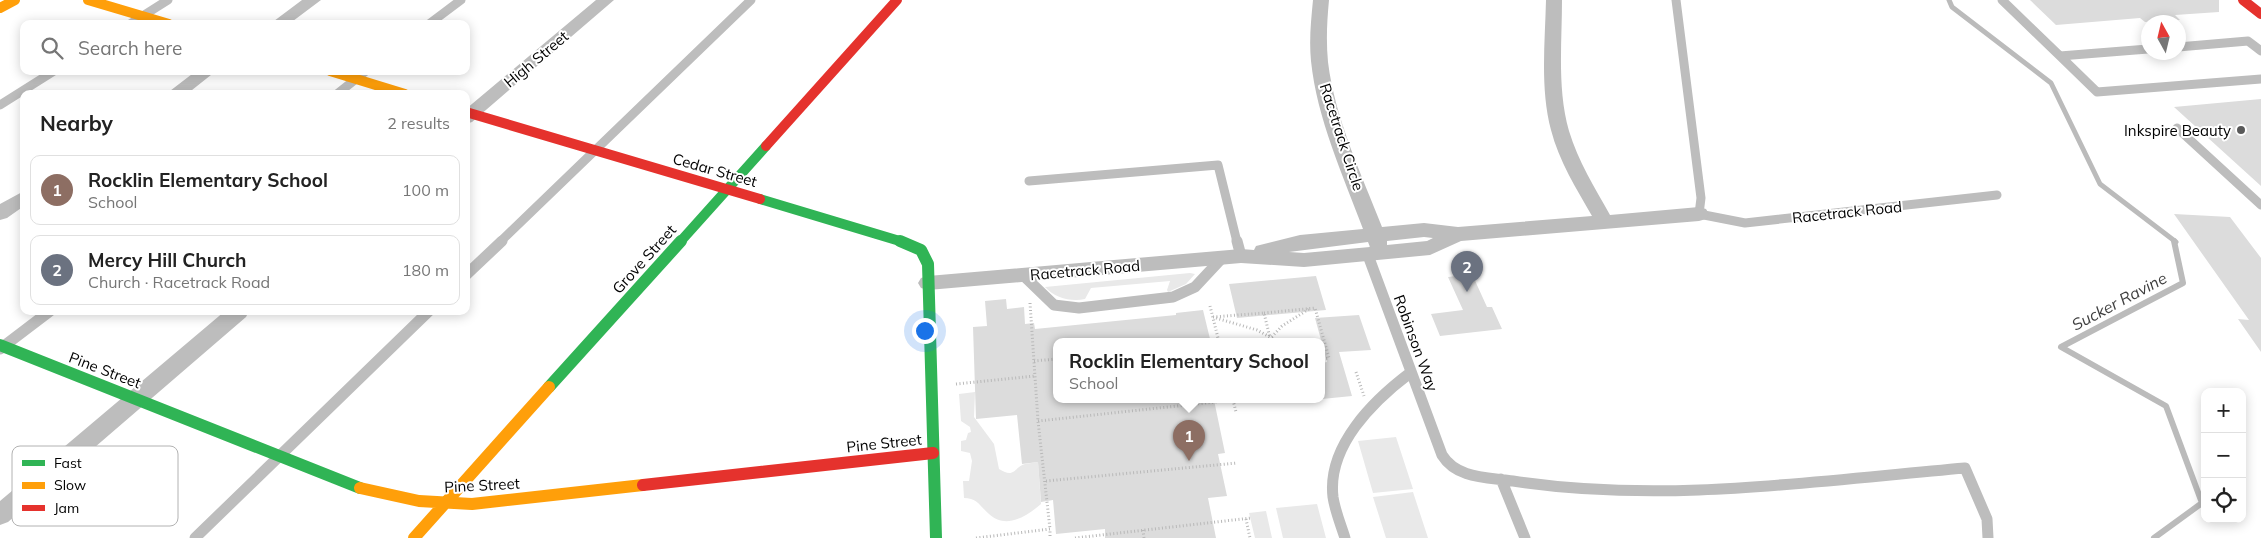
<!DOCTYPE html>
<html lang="en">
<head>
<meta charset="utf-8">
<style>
  body { margin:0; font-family:Mulish,sans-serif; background:#f2f2f2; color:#222 }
  .controls { position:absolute; right:15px; bottom:15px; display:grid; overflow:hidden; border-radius:10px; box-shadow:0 2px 12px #0003 }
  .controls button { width:45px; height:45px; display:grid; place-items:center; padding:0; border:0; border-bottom:1px solid #e0e0e0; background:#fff; color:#222; font:25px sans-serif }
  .compass { position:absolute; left:2141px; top:15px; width:45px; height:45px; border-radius:50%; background:#fff; box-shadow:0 2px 12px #0003; rotate:352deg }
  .you { position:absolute; left:924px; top:330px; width:18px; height:18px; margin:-12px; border:4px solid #fff; border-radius:50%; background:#1a73e8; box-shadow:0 0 0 8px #1a73e833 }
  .badge { display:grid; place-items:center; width:32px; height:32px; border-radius:50%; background:#0f766e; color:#fff; font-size:16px; font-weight:700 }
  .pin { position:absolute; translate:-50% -41px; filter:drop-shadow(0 1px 2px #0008) }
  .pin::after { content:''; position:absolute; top:26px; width:18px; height:15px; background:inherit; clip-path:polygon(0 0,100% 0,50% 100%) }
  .popup { position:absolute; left:1053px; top:338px; width:272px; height:65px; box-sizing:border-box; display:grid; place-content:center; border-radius:10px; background:#fff; filter:drop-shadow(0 1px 4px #0005); font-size:16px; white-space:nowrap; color:#767676 }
  .popup b { font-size:19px; color:#222 }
  .popup::after { content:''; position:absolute; left:50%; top:100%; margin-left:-10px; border:10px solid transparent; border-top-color:#fff }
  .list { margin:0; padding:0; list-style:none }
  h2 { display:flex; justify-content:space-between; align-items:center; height:65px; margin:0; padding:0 20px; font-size:21px }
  h2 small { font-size:16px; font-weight:400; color:#767676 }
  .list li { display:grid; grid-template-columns:32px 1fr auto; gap:15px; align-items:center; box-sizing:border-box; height:70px; margin:0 10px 10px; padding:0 10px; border:1px solid #e0e0e0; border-radius:10px }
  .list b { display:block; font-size:19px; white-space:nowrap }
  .list p { margin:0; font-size:16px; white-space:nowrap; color:#767676 }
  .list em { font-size:16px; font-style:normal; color:#767676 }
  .icon { flex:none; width:28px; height:28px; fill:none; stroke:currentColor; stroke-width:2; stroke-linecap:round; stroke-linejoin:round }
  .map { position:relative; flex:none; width:2261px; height:538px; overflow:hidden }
  .search { position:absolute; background:#fff; box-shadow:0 2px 12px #0003; left:20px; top:20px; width:450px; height:55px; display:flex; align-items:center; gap:12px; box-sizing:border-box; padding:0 18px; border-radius:10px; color:#767676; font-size:19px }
  .panel { position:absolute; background:#fff; box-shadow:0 2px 12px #0003; left:20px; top:90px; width:450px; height:225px; border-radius:10px }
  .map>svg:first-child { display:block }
</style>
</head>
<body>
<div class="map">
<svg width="2261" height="538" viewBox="0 0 2261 538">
  <rect width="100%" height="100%" fill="#fff"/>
  <path fill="#e9e9e9" d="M1190,273l5,1 -9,10 -18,8 -1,-2 3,-9 -79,7 -6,11c-14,3 -30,-1 -40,-12z
    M975,392l-1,25 20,27 5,25c16,10 15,-2 26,-5 4,-1 9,-1 13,-2l3,42c-14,12 -35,26 -52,10 -9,-8 -12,-16 -25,-16l-1,-17h6l3,-20 -2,-8 -9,-2v-10l5,-1 2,-7 3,-1 -1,-5 -9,-6 -2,-27z
    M1396,437l17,52 -40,4 -15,-52z
    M1413,492l15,46h-42l-13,-41z
    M1317,504l9,34h-43l-7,-30z
    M1266,511l6,27h-17l-6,-25z"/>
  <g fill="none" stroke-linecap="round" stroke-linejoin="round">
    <path stroke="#bbb" stroke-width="5" d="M1949,0l3,7 99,76 49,101 76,58"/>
    <path stroke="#bbb" stroke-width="6" d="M2154,538l48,-35 -36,-97 -105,-59 122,-64 -9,-42"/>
  </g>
  <path fill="#dcdcdc" d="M2030,0h189v12l-44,3 5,5 -35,2 -5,-4 -84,7z
    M2261,99v87l-87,-79z
    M2174,214l56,3 31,41v94l-23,-33 11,1z
    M1472,274l15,33h5l10,22 -62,7 -9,-22 32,-4 -15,-33z
    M1316,276l10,34 -89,8 -8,-34z
    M1006,299l1,10 17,-2 1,17 9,-1 1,6 141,-14v-2l27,-3 7,29 -31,3h-123v58h158l11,53 -7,1 9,42 -19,2 8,40h-111v-9l-49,5 -3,-34 -12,2 -3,-40 -16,2 -5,-49 -41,4 -3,-92 14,-1 -2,-25z
    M1359,315l12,35 -32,2 13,44 -30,3v-36l5,-1 -12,-44z"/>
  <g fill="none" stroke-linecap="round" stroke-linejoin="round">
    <path stroke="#b8b8b8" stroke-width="3" stroke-dasharray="1 2.5" stroke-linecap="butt" d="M1030,303l8,118 12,108
      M1210,306l9,36
      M1264,313l51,-5 14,50 -7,1
      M1213,317l51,-4 7,29
      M1216,318l41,12 22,12
      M1267,342l15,-16 27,-17
      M1034,361l22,-2
      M1356,372l8,24
      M956,384l79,-8
      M1233,400l3,12
      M1038,421l195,-21
      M1046,481l191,-18
      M1246,519l4,19
      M1143,530l1,8
      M976,538l74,-9v9
      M1075,538l176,-20"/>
    <path stroke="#bdbdbd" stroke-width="9" d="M1676,0l25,198 -2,16 46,9 252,-28
      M2002,0l58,56
      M130,24l38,-24
      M429,24l32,-24
      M2178,47l70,-6 13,10
      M2148,49l-88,7 37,36 164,-13
      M337,94l29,-23
      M0,105l54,-34
      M2177,128l84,77
      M1029,181l189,-16 19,77
      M500,242l251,-242"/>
    <path stroke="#bdbdbd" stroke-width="11" d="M1237,241l4,15
      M1374,250l-5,8 73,197c15,24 45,22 71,26 150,23 302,0 452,-13l22,51 1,19
      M466,275l36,-34
      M1024,276l30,29 25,3 94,-11 22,-10 28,-30
      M0,349l50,-38
      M1501,479l24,59
      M195,538l234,-227
      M1345,538c-4,-13 -10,-27 -12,-41 -6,-51 40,-96 77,-124"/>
    <path fill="#bdbdbd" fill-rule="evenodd" d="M302,0h19l-32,24h-19z
      M596,0h18l-142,122 -6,2v-15z
      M1313,0h16c-2,21 -3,41 -1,62 7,57 33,111 54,165l42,-4 34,4 134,-11c-16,-28 -33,-55 -41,-86 -11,-42 -6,-87 -5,-130h16c0,43 -5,89 7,131 9,30 26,57 41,84l89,-8 7,2 3,5 -3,5 -7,2 -238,20 -31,14 -126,12 -63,-4 -313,27 -7,-2 -3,-5 3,-5 7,-2 313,-27 13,1 2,-4 44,-11 63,-6c-20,-54 -46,-110 -52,-168 -2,-21 0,-40 2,-61zM1424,237l9,1 -6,3 -40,4v-4zM1368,242l2,5 -66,6 -15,-1z
      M196,71h20l-29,23h-21z
      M24,191v15l-17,12 -7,2v-16z
      M225,311h24l-3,6 -238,205 -8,3v-24z"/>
    <path stroke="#30b455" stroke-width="10" d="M760,199l143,43
      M680,242l86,-96"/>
    <path stroke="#30b455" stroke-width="12" d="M900,241l21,9 7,14 8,274
      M0,345l360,143
      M549,387l132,-146"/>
    <path stroke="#ff9f0a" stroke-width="10" d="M88,0l81,24
      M0,8l15,-8
      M330,71l75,23"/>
    <path stroke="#ff9f0a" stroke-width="12" d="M360,488l59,13 53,3 171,-19
      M414,538l135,-151"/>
    <path stroke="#e5322d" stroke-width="10" d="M2243,0l18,14
      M466,112l294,87
      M766,146l131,-146"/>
    <path stroke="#e5322d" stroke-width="12" d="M643,485l290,-32"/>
  </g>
  <circle fill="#595959" stroke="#fff" stroke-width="2" cx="2241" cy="130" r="5"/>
  <g text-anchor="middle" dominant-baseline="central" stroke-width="4" stroke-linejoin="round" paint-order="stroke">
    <g font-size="15" fill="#000" stroke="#fff">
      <text transform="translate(536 59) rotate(-40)">High Street</text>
      <text transform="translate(1342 137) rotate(72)">Racetrack Circle</text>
      <text transform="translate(715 170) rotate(16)">Cedar Street</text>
      <text transform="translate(1847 212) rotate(-6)">Racetrack Road</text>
      <text transform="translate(644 259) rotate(-48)">Grove Street</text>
      <text transform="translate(1085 270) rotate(-5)">Racetrack Road</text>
      <text transform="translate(1416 343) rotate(70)">Robinson Way</text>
      <text transform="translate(105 370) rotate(21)">Pine Street</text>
      <text transform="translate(884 443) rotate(-6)">Pine Street</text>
      <text transform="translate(482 485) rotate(-3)">Pine Street</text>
    </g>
    <g font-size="15" fill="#000" stroke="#fff" text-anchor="end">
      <text x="2231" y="130">Inkspire Beauty</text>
    </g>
    <g font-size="16" font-style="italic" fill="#3f3f3f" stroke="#fff">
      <text transform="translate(2119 301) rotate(-28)">Sucker Ravine</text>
    </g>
  </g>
  <rect x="12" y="446" width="166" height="80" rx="8" fill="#fff" stroke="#b2b2b2" stroke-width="1"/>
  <rect x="22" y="460" width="23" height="6" fill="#30b455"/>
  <rect x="22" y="482" width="23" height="7" fill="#ff9f0a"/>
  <rect x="22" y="505" width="23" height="6" fill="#e5322d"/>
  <g font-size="14" fill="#000">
    <text x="54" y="468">Fast</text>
    <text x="54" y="490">Slow</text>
    <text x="54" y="513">Jam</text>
  </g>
</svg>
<div class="controls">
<button>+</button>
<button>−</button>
<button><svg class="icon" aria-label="locate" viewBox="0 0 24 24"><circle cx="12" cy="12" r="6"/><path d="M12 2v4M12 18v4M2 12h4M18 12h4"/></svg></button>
</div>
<svg class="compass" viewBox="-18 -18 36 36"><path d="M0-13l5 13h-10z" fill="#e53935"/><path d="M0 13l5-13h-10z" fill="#767676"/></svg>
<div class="you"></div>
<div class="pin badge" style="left:1189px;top:461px;background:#8d6e63">1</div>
<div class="popup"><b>Rocklin Elementary School</b>School</div>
<div class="pin badge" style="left:1467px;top:292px;background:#6b7280">2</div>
<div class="search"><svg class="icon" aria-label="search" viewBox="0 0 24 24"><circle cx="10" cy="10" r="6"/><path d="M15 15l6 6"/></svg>Search here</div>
<section class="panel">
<h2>Nearby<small>2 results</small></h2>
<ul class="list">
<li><span class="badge" style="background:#8d6e63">1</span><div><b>Rocklin Elementary School</b><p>School</p></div><em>100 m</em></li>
<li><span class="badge" style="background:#6b7280">2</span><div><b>Mercy Hill Church</b><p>Church · Racetrack Road</p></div><em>180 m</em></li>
</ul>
</section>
</div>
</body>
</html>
